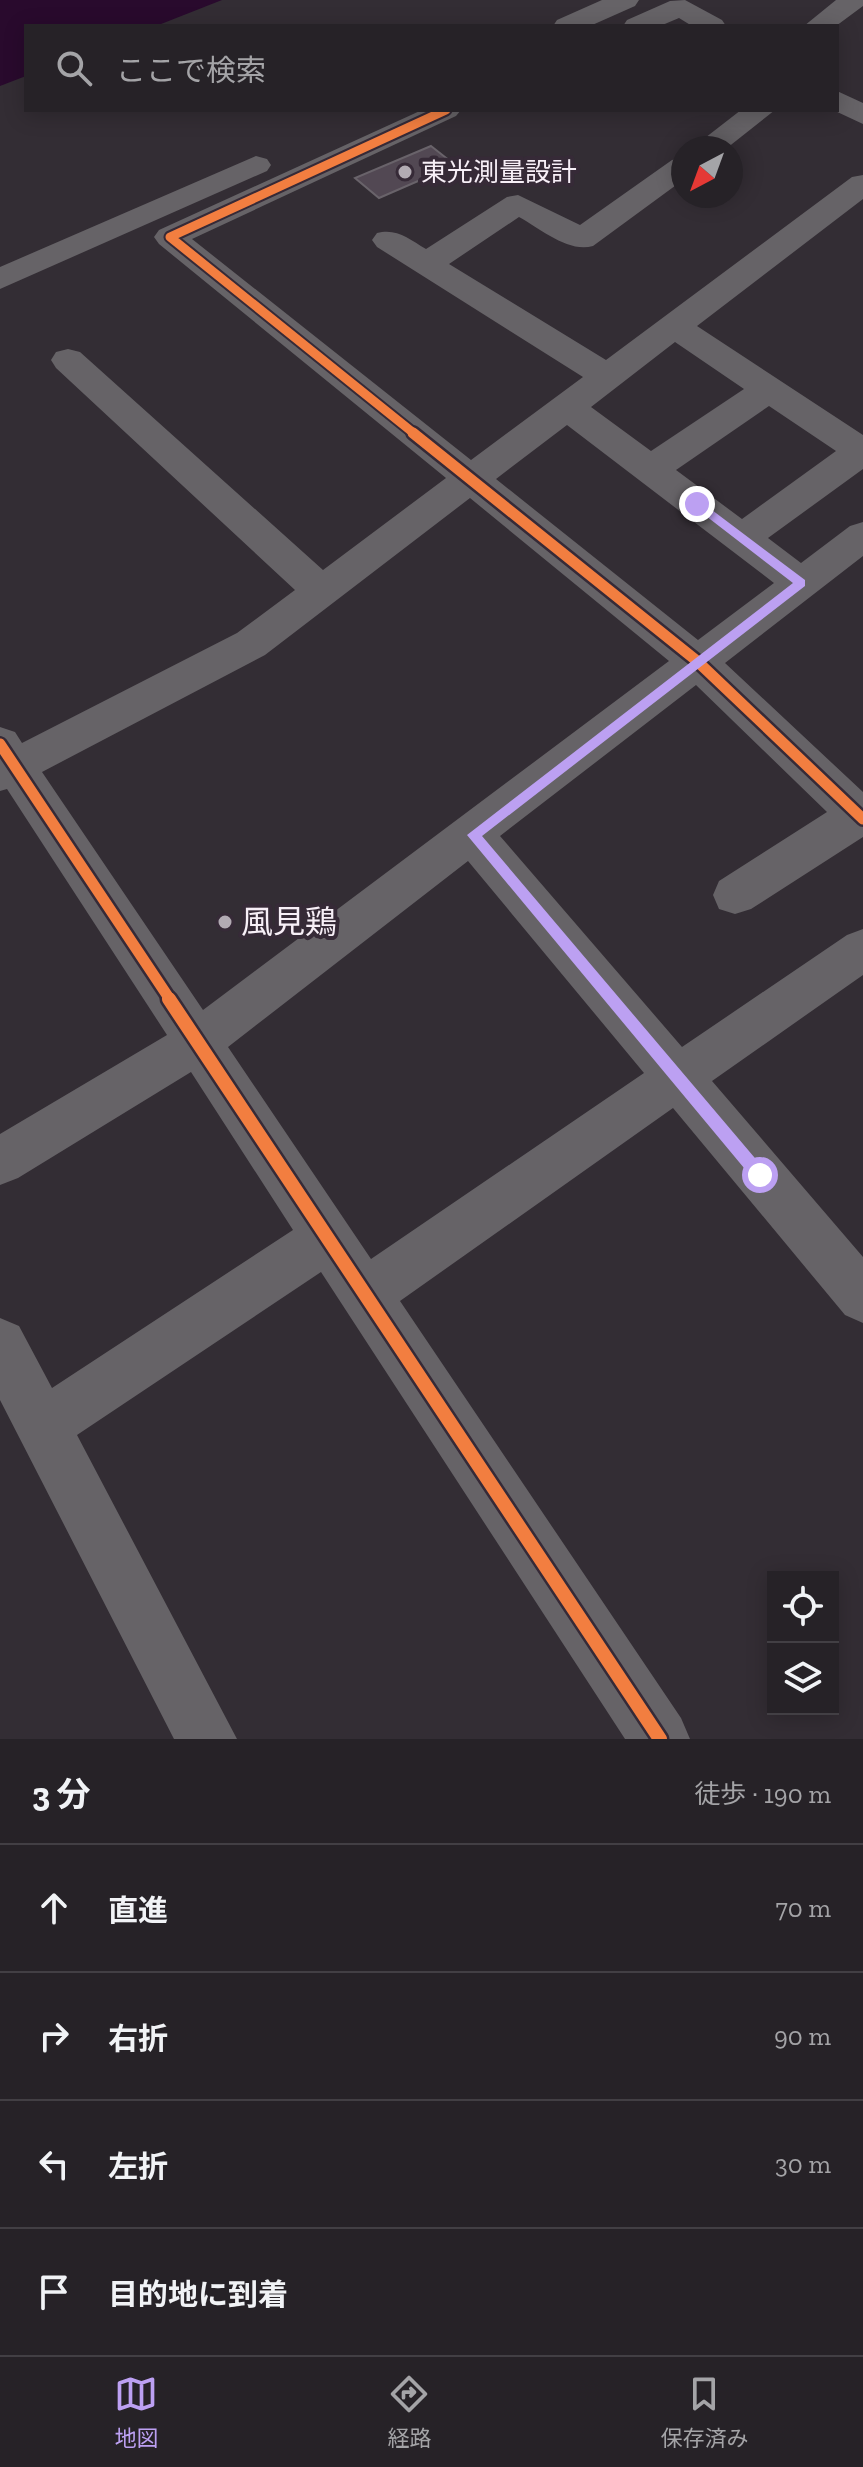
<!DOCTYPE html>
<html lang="ja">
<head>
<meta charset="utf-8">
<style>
  body { margin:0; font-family:"Zilla Slab","Noto Sans JP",serif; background:#322f33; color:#f1f3f6 }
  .controls { position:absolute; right:24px; bottom:24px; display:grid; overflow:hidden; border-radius:0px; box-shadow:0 4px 20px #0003 }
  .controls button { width:72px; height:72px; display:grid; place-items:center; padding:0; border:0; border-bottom:2px solid #423f44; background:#262227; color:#f1f3f6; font:40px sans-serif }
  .compass { position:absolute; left:671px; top:136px; width:72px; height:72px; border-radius:50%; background:#262227; box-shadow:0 4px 20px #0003; rotate:221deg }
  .stop { position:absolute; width:24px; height:24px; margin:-18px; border:6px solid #bca0f2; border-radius:50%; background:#fff }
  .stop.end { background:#bca0f2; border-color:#fff; box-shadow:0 2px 8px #0008 }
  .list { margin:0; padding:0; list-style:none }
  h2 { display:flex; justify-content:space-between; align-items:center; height:104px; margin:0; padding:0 32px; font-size:34px }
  h2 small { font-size:26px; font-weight:400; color:#a4a4a7 }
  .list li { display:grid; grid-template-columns:52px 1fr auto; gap:24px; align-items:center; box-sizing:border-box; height:128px; padding:0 32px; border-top:2px solid #423f44 }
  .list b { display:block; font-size:30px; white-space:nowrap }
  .list em { font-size:26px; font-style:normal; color:#a4a4a7 }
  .icon { flex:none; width:44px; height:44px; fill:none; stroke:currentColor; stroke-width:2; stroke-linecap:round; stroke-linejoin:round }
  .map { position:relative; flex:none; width:863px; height:1739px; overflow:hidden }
  .search { position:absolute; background:#262227; box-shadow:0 4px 20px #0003; left:24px; right:24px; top:24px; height:88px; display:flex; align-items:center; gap:20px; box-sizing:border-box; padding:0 28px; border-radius:0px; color:#a4a4a7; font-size:30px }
  .sheet { height:616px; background:#262227 }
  nav { display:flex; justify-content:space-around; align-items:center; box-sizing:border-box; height:112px; border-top:2px solid #423f44; background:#262227; font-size:22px; color:#a4a4a7 }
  nav a { display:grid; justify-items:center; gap:4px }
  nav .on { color:#bca0f2 }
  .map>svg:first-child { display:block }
</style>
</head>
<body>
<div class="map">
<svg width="863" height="1739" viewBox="0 0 863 1739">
  <rect width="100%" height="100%" fill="#332d34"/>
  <path fill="#290a2d" d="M0,0h222l-66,26h-130v50l-26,10z"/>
  <path fill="#524853" stroke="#69636a" stroke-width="2" d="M431,146l24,19 -76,33 -24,-20z"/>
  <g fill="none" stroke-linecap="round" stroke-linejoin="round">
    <path fill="#666367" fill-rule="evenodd" d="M602,0h37l-4,6 -45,20h-37l4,-6z
      M685,0l37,20 4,6h-34l-13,-8 -19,8h-37l4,-6 43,-19z
      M836,0h27v6l-27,20h-32z
      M837,91l26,12v21l-30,-14h4z
      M422,110h39l-5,6 -264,123 279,221 112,-83 -206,-130 -5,-7 5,-7c20,-5 32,6 49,16l81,-52 11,-2 62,30 92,-65 11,-3v23l-90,66c-25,7 -52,-17 -74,-29l-70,47 157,96 246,-183 11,-2v24l-166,127 166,109v34l-95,69 33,25 49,-37 13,-4v34l-138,107 138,129v45l-112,72 -16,5 -16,-5 -6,-14 6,-14 108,-69 -131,-127 -196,151 182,211 165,-112 16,-6v46l-151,106 151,176v66l-18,-8 -172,-207 -273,193 281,417 9,21h-65l-304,-467 -244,163 160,304h-63l-174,-339v-82l19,8 33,62 241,-158 -102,-158 -173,106 -18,7v-51l167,-99 -160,-246 -7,2v-64l15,5 7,11 215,-110 58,-43 -239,-222 -5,-8 5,-8 12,-3 12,3 243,218 123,-92 -287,-234 -5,-7 5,-7zM675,342l69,47 -93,62 -60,-44zM769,406l67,45 -94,68 -66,-49zM567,425l207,158 -76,57 -202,-161zM470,498l199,163 -466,349 -161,-238 223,-117zM468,861l176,212 -273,186 -143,-212z
      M741,110h34l-48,38h-35z
      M256,156l11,3 4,6 -4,6 -267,118v-22z"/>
    <g stroke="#362a37" stroke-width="13">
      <path id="cycleway-far2" d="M416,435l-246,-198 276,-127"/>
    </g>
    <g stroke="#362a37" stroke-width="16">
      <path id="cycleway-far1" d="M413,433l284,228 166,158
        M0,744l171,257"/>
    </g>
    <g stroke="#362a37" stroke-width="19">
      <path id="cycleway" d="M169,999l491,740"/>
    </g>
    <use href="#cycleway-far2" stroke="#f27e40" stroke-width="9"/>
    <use href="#cycleway-far1" stroke="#f27e40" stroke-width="11"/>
    <use href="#cycleway" stroke="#f27e40" stroke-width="14"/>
  </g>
  <path fill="#bca0f2" d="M693,501h7l105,79v6l-323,250 283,334 2,5 -7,7 -6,-2 -287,-345 326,-252 -100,-77z"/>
  <g fill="#b2abb3" stroke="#362a37" stroke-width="3">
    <circle cx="405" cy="172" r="8"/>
    <circle cx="225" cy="922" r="8"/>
  </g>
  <g text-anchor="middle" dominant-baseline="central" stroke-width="8" stroke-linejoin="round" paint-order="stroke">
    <g font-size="26" fill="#f7eff7" stroke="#362a37" text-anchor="start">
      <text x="421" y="172">東光測量設計</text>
    </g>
    <g font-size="32" fill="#f7eff7" stroke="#362a37" text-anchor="start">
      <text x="241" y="922">風見鶏</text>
    </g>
  </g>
</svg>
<div class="controls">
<button><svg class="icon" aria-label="locate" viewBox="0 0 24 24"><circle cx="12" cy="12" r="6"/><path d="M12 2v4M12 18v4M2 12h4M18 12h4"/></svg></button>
<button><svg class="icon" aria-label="layers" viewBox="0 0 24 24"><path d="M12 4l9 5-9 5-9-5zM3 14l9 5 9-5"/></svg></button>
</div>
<svg class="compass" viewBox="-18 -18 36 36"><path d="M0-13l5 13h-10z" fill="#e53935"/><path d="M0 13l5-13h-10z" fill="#a4a4a7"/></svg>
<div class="stop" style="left:760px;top:1175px"></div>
<div class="stop end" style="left:697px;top:504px"></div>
<div class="search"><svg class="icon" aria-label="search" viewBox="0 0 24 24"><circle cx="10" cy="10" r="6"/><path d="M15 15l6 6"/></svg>ここで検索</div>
</div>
<section class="sheet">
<h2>3 分<small>徒歩 · 190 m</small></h2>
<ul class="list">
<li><svg class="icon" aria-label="ahead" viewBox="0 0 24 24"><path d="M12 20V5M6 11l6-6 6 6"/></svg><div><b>直進</b></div><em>70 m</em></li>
<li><svg class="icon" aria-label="right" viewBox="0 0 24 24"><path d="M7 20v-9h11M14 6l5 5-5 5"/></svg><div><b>右折</b></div><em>90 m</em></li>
<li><svg class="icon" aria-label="left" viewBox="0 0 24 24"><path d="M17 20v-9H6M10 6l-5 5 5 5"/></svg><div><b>左折</b></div><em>30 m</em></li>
<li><svg class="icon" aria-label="arrive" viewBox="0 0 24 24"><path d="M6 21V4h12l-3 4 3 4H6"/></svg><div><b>目的地に到着</b></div></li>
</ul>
</section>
<nav>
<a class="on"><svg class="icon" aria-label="map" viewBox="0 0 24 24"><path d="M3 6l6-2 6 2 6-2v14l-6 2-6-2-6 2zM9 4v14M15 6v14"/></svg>地図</a>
<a><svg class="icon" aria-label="directions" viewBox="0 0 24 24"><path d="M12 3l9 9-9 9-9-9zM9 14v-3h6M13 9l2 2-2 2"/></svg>経路</a>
<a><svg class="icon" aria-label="saved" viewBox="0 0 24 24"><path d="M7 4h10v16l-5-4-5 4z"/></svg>保存済み</a>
</nav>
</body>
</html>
